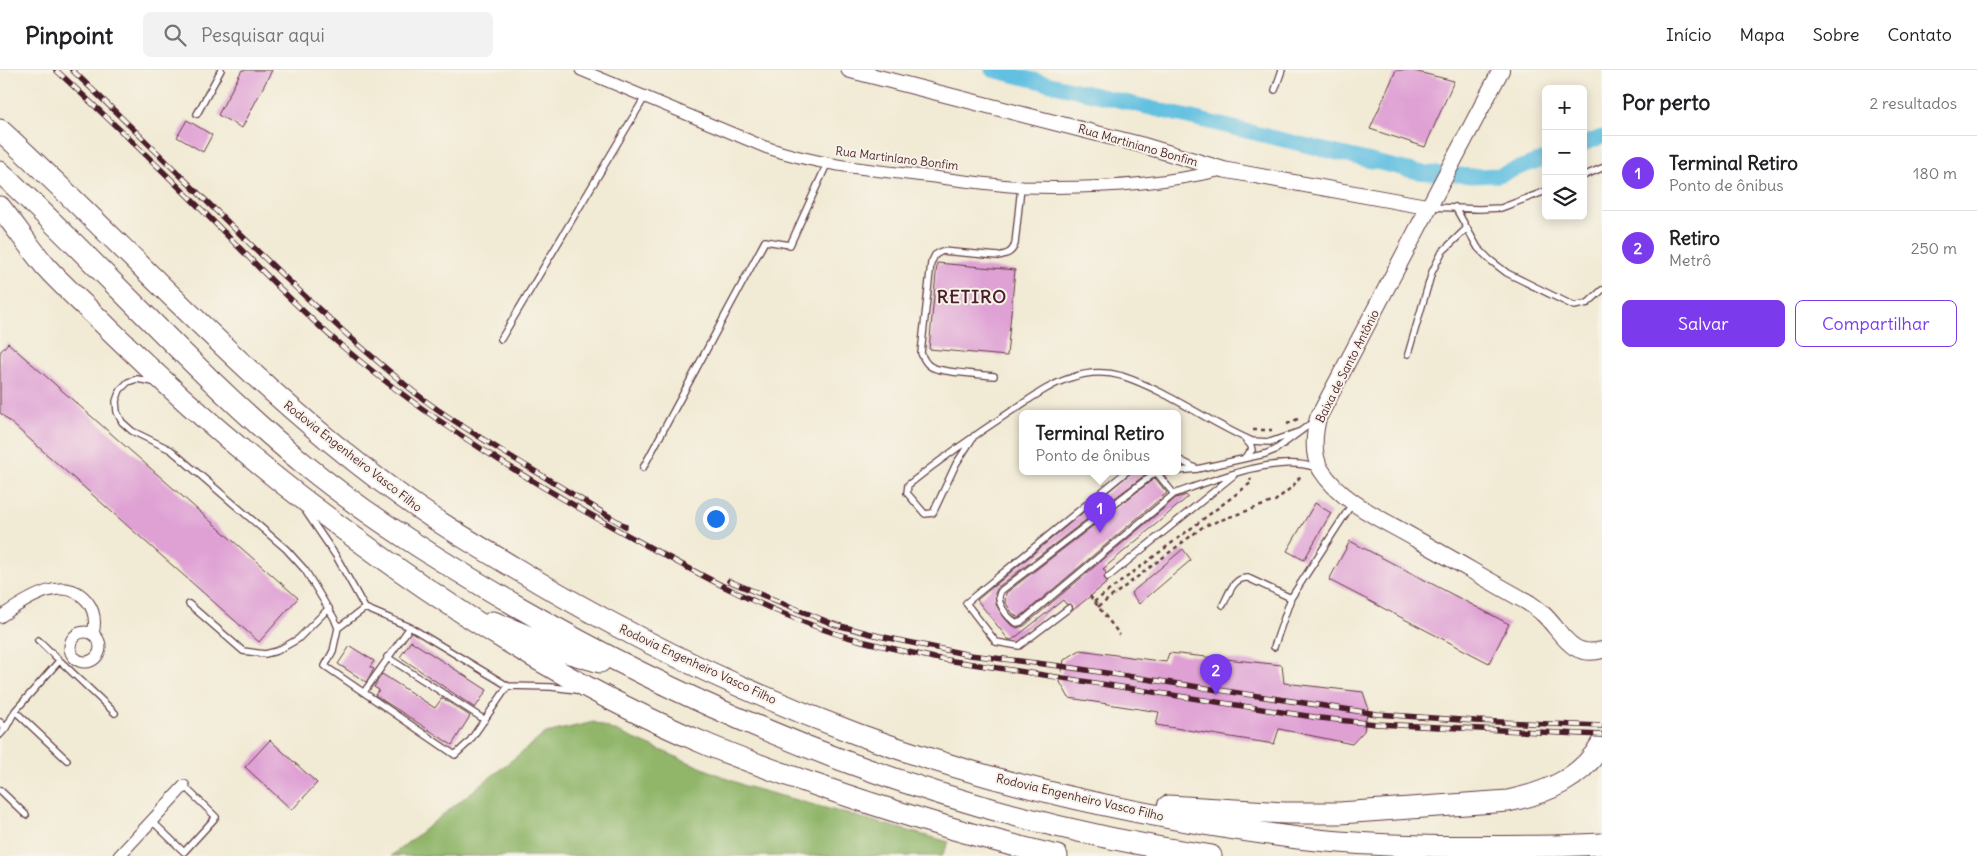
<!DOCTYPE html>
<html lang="pt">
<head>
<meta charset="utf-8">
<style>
  body { margin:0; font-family:Delius,sans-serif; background:#f2f2f2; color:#202124 }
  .controls { position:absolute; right:15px; top:15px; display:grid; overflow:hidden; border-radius:8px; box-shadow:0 2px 12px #0003 }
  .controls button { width:45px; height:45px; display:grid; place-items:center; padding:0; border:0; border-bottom:1px solid #e0e0e0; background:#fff; color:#202124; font:25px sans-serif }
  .you { position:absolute; left:715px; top:448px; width:18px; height:18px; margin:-12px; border:4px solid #fff; border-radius:50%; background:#1a73e8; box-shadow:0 0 0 8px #1a73e833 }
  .badge { display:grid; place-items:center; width:32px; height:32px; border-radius:50%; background:#7c3aed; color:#fff; font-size:16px; font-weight:700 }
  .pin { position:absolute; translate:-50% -41px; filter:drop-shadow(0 1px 2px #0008) }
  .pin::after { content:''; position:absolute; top:26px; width:18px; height:15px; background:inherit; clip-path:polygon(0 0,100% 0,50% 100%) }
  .popup { position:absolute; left:1019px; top:340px; width:162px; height:65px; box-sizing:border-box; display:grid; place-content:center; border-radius:8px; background:#fff; filter:drop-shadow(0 1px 4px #0005); font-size:16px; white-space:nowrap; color:#757577 }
  .popup b { font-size:19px; color:#202124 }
  .popup::after { content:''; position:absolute; left:50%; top:100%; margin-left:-10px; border:10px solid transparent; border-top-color:#fff }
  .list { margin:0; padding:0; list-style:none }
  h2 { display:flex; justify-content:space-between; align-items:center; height:65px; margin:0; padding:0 20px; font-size:21px }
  h2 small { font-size:16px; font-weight:400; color:#757577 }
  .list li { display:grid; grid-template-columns:32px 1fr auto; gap:15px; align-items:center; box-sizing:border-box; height:75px; padding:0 20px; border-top:1px solid #e0e0e0 }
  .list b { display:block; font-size:19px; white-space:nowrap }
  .list p { margin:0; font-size:16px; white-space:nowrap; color:#757577 }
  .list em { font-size:16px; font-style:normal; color:#757577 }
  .actions { display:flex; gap:10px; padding:15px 20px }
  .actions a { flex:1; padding:11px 0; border:1px solid #7c3aed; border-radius:8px; text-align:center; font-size:18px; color:#7c3aed }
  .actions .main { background:#7c3aed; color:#fff }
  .icon { flex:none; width:28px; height:28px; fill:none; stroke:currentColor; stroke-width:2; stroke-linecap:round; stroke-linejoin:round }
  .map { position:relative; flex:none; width:1602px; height:786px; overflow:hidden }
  header { display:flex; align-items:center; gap:30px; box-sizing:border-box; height:70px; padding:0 25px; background:#fff; border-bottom:1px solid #e0e0e0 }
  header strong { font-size:24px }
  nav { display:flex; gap:28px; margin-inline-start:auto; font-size:18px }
  .search { width:350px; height:45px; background:#f2f2f2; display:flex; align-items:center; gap:12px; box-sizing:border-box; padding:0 18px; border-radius:8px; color:#757577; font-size:19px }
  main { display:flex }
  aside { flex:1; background:#fff }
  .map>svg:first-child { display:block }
</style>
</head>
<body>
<header>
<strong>Pinpoint</strong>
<div class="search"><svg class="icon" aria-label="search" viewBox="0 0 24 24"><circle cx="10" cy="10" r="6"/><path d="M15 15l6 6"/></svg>Pesquisar aqui</div>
<nav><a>Início</a><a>Mapa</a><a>Sobre</a><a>Contato</a></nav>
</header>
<main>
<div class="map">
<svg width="1602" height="786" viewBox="0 0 1602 786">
  <rect width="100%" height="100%" fill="#f7f3e8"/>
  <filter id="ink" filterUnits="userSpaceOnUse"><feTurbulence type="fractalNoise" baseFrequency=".02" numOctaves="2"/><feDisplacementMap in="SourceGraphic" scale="10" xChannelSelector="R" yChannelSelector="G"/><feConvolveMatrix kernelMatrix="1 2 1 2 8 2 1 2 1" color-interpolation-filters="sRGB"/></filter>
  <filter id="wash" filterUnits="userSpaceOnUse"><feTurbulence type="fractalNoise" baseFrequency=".0096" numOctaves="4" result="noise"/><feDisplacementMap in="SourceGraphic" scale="20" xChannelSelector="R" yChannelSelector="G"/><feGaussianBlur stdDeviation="1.12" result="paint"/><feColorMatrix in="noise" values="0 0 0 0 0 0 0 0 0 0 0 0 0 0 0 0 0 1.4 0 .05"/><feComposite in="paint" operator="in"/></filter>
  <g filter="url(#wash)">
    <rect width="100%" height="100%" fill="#f1ead4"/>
    <path fill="#91b66b" stroke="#6e6a4b" d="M594,652l151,64 204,56 -7,14h-551l155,-123z"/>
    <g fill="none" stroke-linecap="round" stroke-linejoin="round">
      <path stroke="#62c0e1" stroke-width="15" d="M992,0l425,102 55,4 27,-1 47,-17
        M1583,74l19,-7"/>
    </g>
    <g id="blocks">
      <path fill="#dfa0d4" d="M242,0h30l-30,58 -24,-13z
        M1396,0h14l44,11 -29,66 -55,-18z
        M187,50l25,15 -9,17 -26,-15z
        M937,193l78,7 -8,86 -78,-7z
        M8,273l290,255 -39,44 -259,-229v-61z
        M1132,402h17l-151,115 -3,6 1,11 6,11 8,9 7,4 7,-2 152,-128 10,-3 2,2 -85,72 3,4 -2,5 4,4 -35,28 -1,-5 -6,-1 -3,-4 -51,40 -4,-1 -31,-39z
        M1155,408l12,15 -148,125 -6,-4 -8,-12 1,-9z
        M1315,433l16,10 -27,47 -17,-9z
        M1350,471l159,83 -20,39 -160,-83z
        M1183,479l8,11 -52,44 -8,-11z
        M411,571l76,49 -12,18 -75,-51z
        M350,576l24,15 -4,6 4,2 -8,13 -28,-18z
        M1080,580l86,12 3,-9 113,12 2,18 79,9 5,15 -4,24 -12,13 -73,-15 -5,15 -118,-19 3,-13 -90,-14 -9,-16 4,-22z
        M382,604l53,34 7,-10 28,18 -18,29 -77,-50 4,-5 -5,-3z
        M270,670l47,43 -25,27 -47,-43z"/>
    </g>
  </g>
  <g filter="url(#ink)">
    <use href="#blocks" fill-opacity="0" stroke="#633d44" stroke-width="1"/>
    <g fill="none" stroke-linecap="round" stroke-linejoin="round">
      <g stroke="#633d44" stroke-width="8">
        <path id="service" d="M1275,20l7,-20
          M197,44l24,-44
          M1583,106l19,-8
          M1431,137l48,2 22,-1 45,-17
          M1455,137l23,41 12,12 17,13 67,33 14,-3 14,-13
          M501,269l144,-242
          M1408,284l24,-82 10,-20 25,-24
          M994,306c-13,-2 -55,-3 -64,-10 -5,-3 -7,-8 -9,-13l10,-90 4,-8 7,-4 56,5c9,-2 14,-3 17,-12l6,-57
          M153,312l-16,-3 -9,3 -8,8 -4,11 1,11 5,10 10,9 39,19 115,99 19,21 29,48 4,10 -5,23 -8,15 130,89 14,-13 39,-56
          M974,366l-18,28 -23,49 -8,1 -18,-21 1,-8c33,-26 67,-50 102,-73 19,-12 38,-27 60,-34 17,-6 35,-7 52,-2 46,15 86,46 130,65l18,1 31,-11
          M1245,387l7,-7 -1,-4 -6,-7
          M1178,389l19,10
          M643,398l122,-227 25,4 37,-81
          M1178,401l19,-2 68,-15 10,-4 38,-28
          M1156,402l18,22 -153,128 -4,1c-10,-5 -24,-24 -15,-33z
          M1156,402h12
          M1174,424c36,-13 105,-41 142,-26
          M306,442l30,44 29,52 45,19 98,59 43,1 26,3
          M1108,507l126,-102
          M189,534l54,47 22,3 12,-3 21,-12 31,-31
          M1223,535c6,-11 10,-28 25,-27l43,20
          M1069,538l-50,38 -23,-4 -30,-39 160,-131
          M338,558l27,-20
          M38,570l77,73
          M1274,577l17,-49 61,-94
          M387,587l98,63
          M364,622l46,-65
          M15,641l52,49
          M0,652l6,6
          M0,665l6,-7 9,-17 44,-50
          M0,720l26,25
          M152,751l32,31 32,-35 -32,-31"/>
      </g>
      <g stroke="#633d44" stroke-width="13">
        <path id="minor" d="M581,0l184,77c52,18 106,23 160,29 33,4 66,9 98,11 67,2 135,-2 200,-17
          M0,547c23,-15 63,-45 87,-16 8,10 9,21 6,33
          M70 577a15 15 0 1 1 30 0a15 15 0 1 1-30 0Z
          M119,786l65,-70"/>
      </g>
      <g stroke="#633d44" stroke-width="17">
        <path id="tertiary" d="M849,0l293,75 83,25 204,37"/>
      </g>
      <g stroke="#633d44" stroke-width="18">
        <path id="secondary" d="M1501,0l-183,348c-4,17 -6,37 3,52 21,33 63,50 95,69 38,21 75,43 113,64 4,3 9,6 13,10 19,16 27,46 60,37"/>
      </g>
      <g stroke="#633d44" stroke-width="23">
        <path id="motorway" d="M0,60c131,120 249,255 393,360 39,29 80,53 120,77 109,66 225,123 344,167 142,52 292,85 441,104 86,10 173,9 258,8
          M0,102c103,95 195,202 304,292 66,54 139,99 213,142 214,124 449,214 694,250
          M0,137c16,20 30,41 46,60 20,22 43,42 64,63 69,68 142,132 221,190 117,88 239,167 375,224 37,16 75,29 113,42 78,27 157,51 238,70
          M493,552l73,30 34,10
          M1168,736l116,7h56l168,-12c38,-8 74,-22 94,-58"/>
      </g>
      <path stroke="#633d44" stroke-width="2.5" stroke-dasharray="4 4" stroke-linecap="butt" d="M1287,354l13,-6
        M1253,360h19
        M1090,526l30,39
        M1094,532l158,-120 -2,-3
        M1098,537l106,-81 71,-25 18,-15 9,-12"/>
      <use href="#service" stroke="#fff" stroke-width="5.5"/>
      <use href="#minor" stroke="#fff" stroke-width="11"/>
      <use href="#tertiary" stroke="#fff" stroke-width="15"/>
      <use href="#secondary" stroke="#fff" stroke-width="16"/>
      <use href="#motorway" stroke="#fff" stroke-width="21"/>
      <g stroke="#4a1f2b" stroke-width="5.5">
        <path id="rail" d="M56,0c50,46 100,94 148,142 46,46 90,93 139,135 91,77 192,138 297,195 55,30 110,60 169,82 40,16 83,24 125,34l386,60 56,6 226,11
          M72,0c112,106 217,219 336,317 30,25 64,45 97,66 40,24 80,49 120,73
          M729,511l104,43 46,12 91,19 90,11 317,48 98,7 127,5"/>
      </g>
      <use href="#rail" stroke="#f7f3e8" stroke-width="4" stroke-dasharray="11" stroke-linecap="butt"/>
      <g stroke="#633d44" stroke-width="23" stroke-linecap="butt">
        <path id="motorway-bridge" d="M1556,776l46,-2"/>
      </g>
      <use href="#motorway-bridge" stroke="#fff" stroke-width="21"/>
    </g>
  </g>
  <g text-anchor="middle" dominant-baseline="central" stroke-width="4" stroke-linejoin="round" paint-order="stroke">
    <g font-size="12" fill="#4a1f2b" stroke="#f7f3e8">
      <text transform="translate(1138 75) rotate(16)">Rua Martiniano Bonfim</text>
      <text transform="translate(897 88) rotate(7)">Rua Martinlano Bonfim</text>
      <text transform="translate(1347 296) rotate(-63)">Baixa de Santo Antônio</text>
      <text transform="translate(353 386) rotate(38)">Rodovia Engenheiro Vasco Filho</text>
      <text transform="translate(698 594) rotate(25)">Rodovia Engenheiro Vasco Filho</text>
      <text transform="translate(1080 727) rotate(13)">Rodovia Engenheiro Vasco Filho</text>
    </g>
    <g font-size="18" font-weight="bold" letter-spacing="1" fill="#4a1f2b" stroke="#f7f3e8">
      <text x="972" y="226">RETIRO</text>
    </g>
  </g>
</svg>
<div class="controls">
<button>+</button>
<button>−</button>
<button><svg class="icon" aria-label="layers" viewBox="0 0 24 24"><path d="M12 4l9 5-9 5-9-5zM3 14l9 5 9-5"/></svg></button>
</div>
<div class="you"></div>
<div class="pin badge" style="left:1100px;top:463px">1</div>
<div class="popup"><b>Terminal Retiro</b>Ponto de ônibus</div>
<div class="pin badge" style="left:1216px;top:625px">2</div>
</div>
<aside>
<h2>Por perto<small>2 resultados</small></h2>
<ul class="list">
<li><span class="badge">1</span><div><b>Terminal Retiro</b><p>Ponto de ônibus</p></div><em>180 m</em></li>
<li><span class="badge">2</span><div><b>Retiro</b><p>Metrô</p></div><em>250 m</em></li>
</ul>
<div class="actions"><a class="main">Salvar</a><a>Compartilhar</a></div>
</aside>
</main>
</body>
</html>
